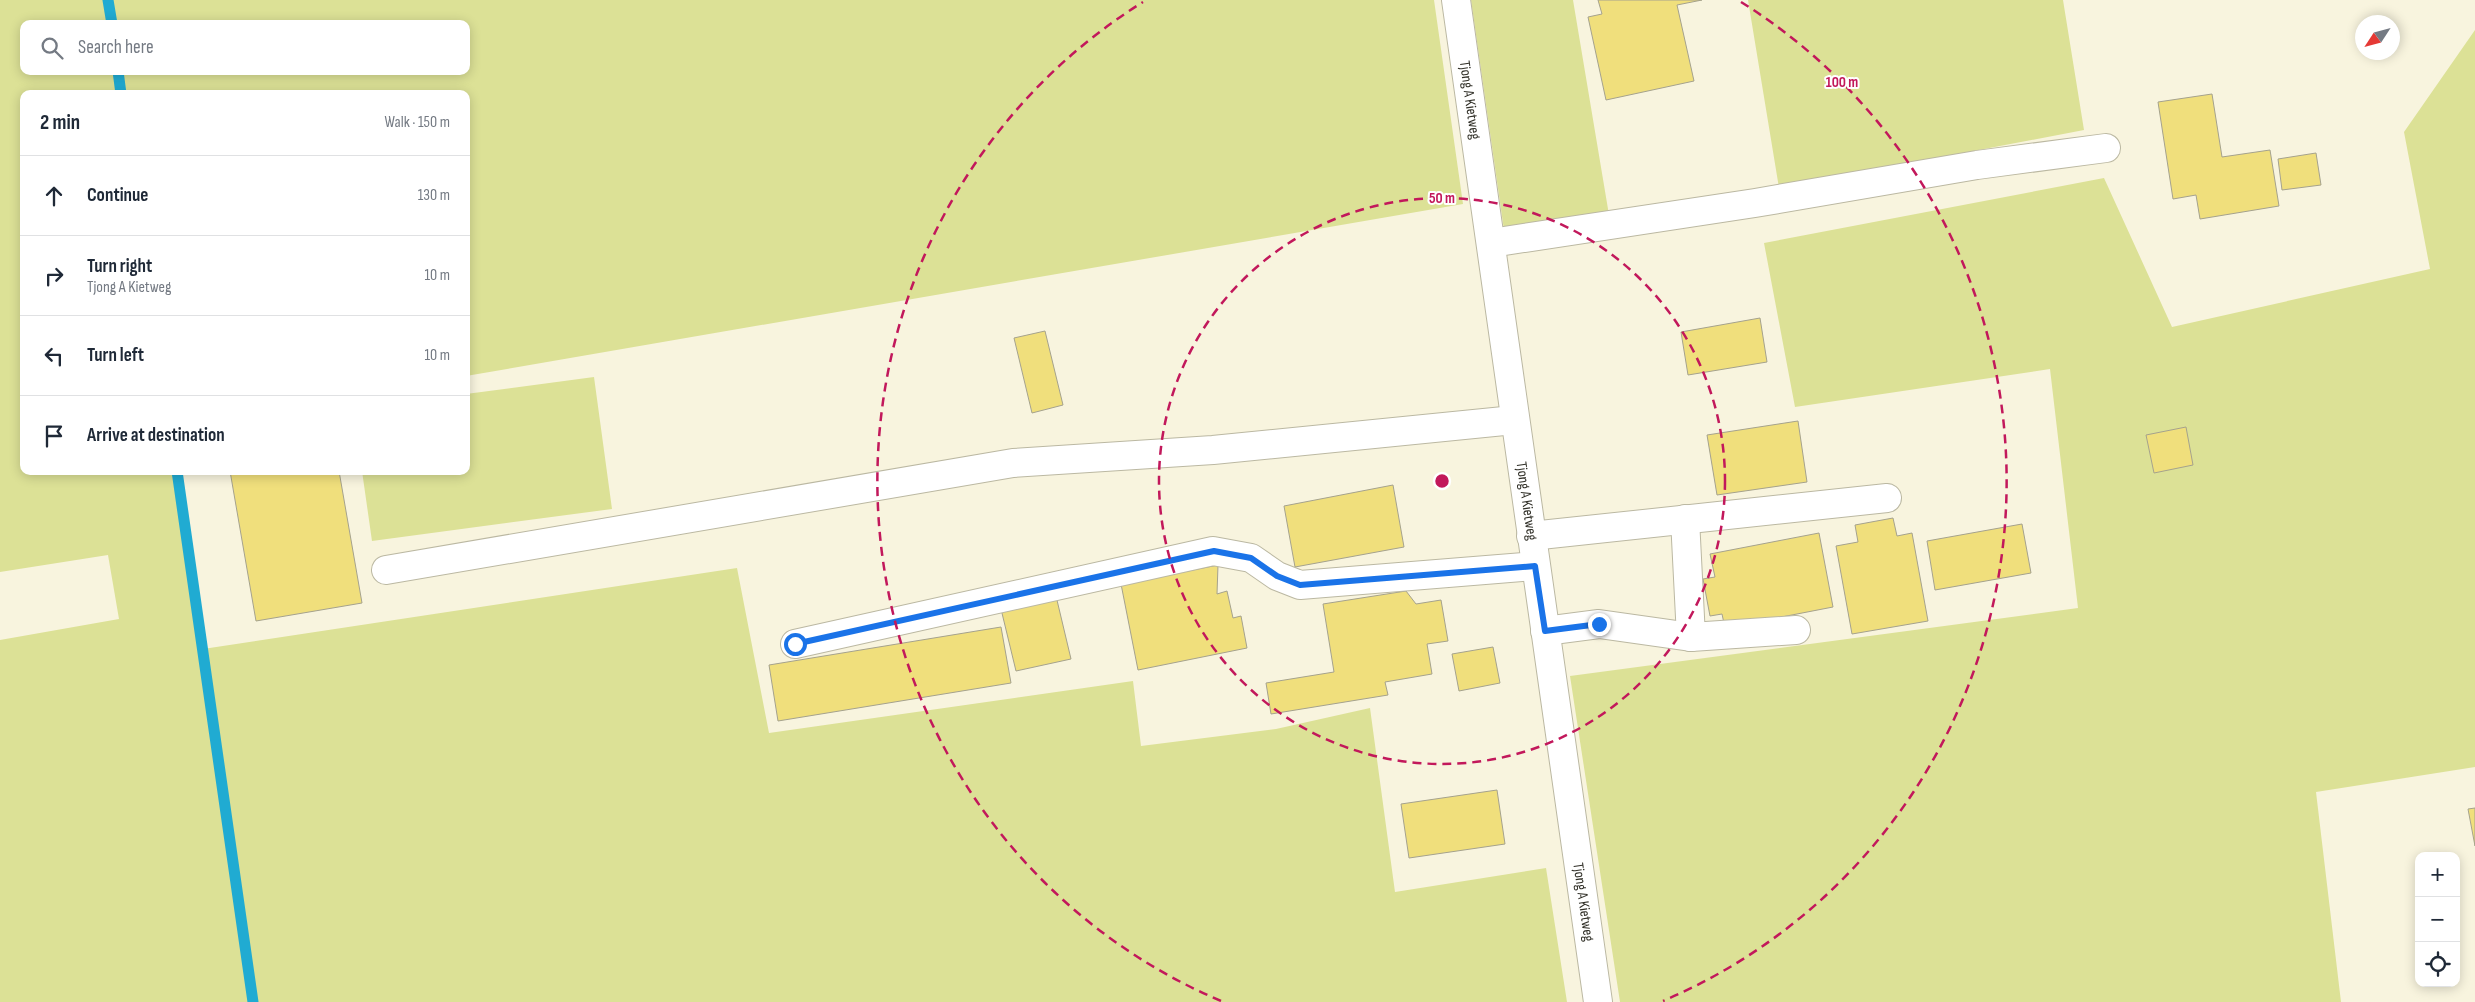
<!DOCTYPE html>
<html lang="en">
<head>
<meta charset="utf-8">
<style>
  body { margin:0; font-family:"Sofia Sans Condensed",sans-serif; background:#f6f6f7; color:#1f2937 }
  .controls { position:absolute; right:15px; bottom:15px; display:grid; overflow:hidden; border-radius:10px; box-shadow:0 2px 12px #0003 }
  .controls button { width:45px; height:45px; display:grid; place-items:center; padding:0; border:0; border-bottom:1px solid #e0e1e3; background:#fff; color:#1f2937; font:25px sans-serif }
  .compass { position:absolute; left:2355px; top:15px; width:45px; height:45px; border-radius:50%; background:#fff; box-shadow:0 2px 12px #0003; rotate:234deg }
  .stop { position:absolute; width:15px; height:15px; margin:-11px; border:4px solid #1a73e8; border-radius:50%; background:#fff }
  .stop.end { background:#1a73e8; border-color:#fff; box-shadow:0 1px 5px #0008 }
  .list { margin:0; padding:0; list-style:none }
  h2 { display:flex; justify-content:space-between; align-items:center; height:65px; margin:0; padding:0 20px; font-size:21px }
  h2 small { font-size:16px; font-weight:400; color:#747a83 }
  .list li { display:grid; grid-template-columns:32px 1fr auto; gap:15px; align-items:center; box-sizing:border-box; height:80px; padding:0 20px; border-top:1px solid #e0e1e3 }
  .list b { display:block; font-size:19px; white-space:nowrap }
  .list p { margin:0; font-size:16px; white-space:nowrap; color:#747a83 }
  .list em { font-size:16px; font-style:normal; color:#747a83 }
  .icon { flex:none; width:28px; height:28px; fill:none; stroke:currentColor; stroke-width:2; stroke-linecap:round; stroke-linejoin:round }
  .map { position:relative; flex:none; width:2475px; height:1002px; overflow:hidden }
  .search { position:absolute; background:#fff; box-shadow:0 2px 12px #0003; left:20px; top:20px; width:450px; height:55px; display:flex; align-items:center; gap:12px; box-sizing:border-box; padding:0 18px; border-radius:10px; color:#747a83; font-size:19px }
  .panel { position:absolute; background:#fff; box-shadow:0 2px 12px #0003; left:20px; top:90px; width:450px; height:385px; border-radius:10px }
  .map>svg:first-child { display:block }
</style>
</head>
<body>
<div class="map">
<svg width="2475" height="1002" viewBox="0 0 2475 1002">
  <rect width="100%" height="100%" fill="#f8f4de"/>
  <path fill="#dce196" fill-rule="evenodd" d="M0,0h1434l29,204 -997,172v-282h-442v377h153l26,178 534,-81 32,165 364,-52 8,65 135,-17 94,-21 25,184 151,-24 21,134h-1567v-362l119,-21 -11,-64 -108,17zM24,24h442v47h-442z
    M1471,0h102l36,215 -105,15z
    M1748,0h315l21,130 -305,58z
    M2475,30v737l-159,25 25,210h-721l-50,-326 508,-68 -28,-239 -255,38 -31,-164 340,-65 68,149 258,-58 -26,-137z
    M594,377l18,132 -240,32 -10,-70h104v-77z"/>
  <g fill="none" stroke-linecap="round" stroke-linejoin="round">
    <path stroke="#20abd2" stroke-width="11" d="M108,0l4,24
      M118,71l3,23
      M177,471l76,531"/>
  </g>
  <path fill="#f0df7c" stroke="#a5a28d" d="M1598,0h104l-25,5 17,76 -88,19 -18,-83 14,-3z
    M2212,94l10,63 48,-7 9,56 -79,13 -4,-24 -23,4 -15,-97z
    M2316,153l5,32 -39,5 -4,-31z
    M1760,318l7,44 -79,13 -7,-43z
    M1045,331l18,74 -31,8 -18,-75z
    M1798,421l9,61 -90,13 -10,-60z
    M2186,427l7,38 -39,8 -8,-38z
    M230,471h109l23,132 -106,18z
    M1393,485l11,62 -109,20 -11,-61z
    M1893,518l4,18 15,-3 16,88 -76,13 -16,-88 22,-4 -3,-17z
    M2022,524l9,49 -96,17 -8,-49z
    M1819,533l14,74 -108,21 -3,-14 -12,2 -7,-37 12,-2 -5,-23z
    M1218,565l-1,29 10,-3 6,27 8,-2 6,32 -109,22 -17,-86z
    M1406,591l10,13 25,-4 7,41 -21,3 5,30 -47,8 3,13 -117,19 -5,-31 68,-11 -11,-68z
    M1056,596l15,63 -55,12 -15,-62z
    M1001,627l10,56 -233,38 -9,-56z
    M1493,647l7,36 -41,8 -7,-37z
    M1497,790l8,54 -96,14 -8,-54z
    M2475,808v38l-7,-37z"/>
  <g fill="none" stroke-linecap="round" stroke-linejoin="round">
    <g stroke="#bbb8a2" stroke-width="30">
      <g id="minor">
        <path id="s1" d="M1456,0l142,1002"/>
        <path d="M1491,243l264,-40 222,-38 129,-17"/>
        <path d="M1685,519l6,118"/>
        <path d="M1531,536l356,-38"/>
        <path d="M386,570l627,-107 200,-13 301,-30"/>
        <path d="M1545,631l54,-7 92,13 105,-7"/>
        <path d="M795,644l418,-93 38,7 26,18 23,9 235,-19"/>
      </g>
    </g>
    <use href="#minor" stroke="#fff" stroke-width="28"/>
  </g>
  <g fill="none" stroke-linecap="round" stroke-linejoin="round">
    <path stroke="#1a73e8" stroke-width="6" d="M795,644l419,-93 37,7 26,18 23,9 235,-19 10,65 54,-7"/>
  </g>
  <g fill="none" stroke="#c2185b" stroke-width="2.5" stroke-dasharray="9 6">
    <circle cx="1442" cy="481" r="283"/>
    <path d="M1221 1001A565 565 0 0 1 1143 2M1741 2A565 565 0 0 1 1663 1001"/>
  </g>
  <g text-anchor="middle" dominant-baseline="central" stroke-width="4" stroke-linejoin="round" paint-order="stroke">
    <g font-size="15" fill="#302f27" stroke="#fff">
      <text stroke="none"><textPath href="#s1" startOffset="101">Tjong A Kietweg</textPath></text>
      <text stroke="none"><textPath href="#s1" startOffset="506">Tjong A Kietweg</textPath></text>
      <text stroke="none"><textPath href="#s1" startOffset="911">Tjong A Kietweg</textPath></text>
    </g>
  </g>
  <circle cx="1442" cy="481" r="8" fill="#c2185b" stroke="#fff" stroke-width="2.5"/>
  <g font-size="15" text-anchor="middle" font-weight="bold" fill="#c2185b" stroke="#fff" stroke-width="4" stroke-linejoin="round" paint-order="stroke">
    <text x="1842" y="87">100 m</text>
    <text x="1442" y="203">50 m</text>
  </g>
</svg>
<div class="controls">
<button>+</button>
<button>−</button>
<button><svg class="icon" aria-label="locate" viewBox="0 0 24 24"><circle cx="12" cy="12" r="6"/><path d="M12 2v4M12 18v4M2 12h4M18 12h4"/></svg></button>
</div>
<svg class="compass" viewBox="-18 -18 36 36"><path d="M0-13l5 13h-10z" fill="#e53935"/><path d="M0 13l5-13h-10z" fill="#747a83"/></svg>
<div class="stop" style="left:795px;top:644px"></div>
<div class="stop end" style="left:1599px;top:624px"></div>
<div class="search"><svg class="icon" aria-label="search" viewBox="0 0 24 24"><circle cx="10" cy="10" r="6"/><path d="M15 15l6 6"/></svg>Search here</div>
<section class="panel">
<h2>2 min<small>Walk · 150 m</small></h2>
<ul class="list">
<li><svg class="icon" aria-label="ahead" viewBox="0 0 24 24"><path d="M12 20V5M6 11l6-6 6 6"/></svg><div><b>Continue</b></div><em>130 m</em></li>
<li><svg class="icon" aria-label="right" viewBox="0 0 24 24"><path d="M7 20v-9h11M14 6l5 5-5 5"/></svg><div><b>Turn right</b><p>Tjong A Kietweg</p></div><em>10 m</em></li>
<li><svg class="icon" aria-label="left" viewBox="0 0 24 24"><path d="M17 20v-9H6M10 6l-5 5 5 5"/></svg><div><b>Turn left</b></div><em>10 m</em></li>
<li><svg class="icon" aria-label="arrive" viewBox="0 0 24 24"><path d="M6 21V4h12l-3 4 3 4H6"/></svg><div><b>Arrive at destination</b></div></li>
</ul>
</section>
</div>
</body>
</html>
